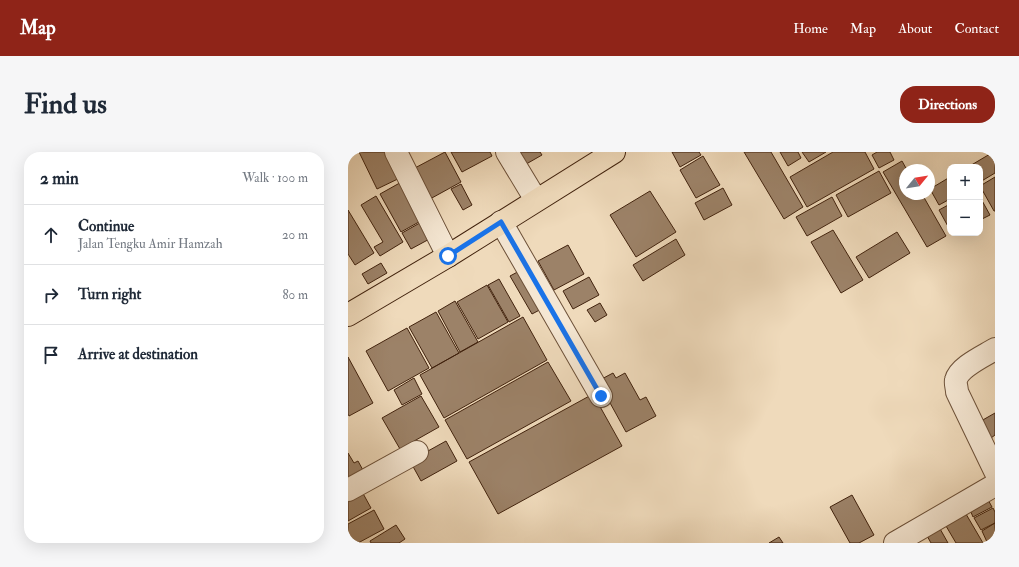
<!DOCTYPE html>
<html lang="en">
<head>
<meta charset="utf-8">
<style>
  body { margin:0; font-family:"IM FELL Double Pica",serif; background:#f6f6f7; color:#1f2937 }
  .controls { position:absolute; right:12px; top:12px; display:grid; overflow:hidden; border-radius:8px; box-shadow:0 4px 16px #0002 }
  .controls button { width:36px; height:36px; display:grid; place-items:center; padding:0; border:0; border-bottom:1px solid #e0e1e3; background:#fff; color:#1f2937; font:20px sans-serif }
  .compass { position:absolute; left:551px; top:12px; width:36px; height:36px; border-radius:50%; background:#fff; box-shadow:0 4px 16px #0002; rotate:60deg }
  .stop { position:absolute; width:12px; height:12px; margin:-9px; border:3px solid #1a73e8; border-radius:50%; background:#fff }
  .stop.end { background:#1a73e8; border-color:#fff; box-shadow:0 1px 4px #0008 }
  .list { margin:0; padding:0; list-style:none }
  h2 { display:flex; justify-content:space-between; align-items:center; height:52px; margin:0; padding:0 16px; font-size:17px }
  h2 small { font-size:13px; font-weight:400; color:#747a83 }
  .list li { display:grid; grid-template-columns:26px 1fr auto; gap:12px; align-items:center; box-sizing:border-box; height:60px; padding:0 16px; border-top:1px solid #e0e1e3 }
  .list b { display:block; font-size:15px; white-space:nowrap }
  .list p { margin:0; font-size:13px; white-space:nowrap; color:#747a83 }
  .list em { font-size:13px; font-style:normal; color:#747a83 }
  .icon { flex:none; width:22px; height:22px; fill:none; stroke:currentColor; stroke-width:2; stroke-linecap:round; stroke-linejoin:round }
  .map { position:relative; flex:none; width:647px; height:391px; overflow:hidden; border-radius:16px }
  header { display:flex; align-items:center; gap:24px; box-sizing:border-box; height:56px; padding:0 20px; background:#8f2418; color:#fff }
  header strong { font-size:19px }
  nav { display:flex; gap:22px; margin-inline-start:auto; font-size:14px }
  .intro { display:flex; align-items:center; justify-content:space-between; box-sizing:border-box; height:96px; padding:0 24px }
  h1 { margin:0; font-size:28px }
  .button { padding:10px 18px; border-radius:16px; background:#8f2418; color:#fff; font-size:14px; font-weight:700 }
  main { display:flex; gap:24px; padding:0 24px }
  aside { flex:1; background:#fff; border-radius:16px; box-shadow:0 4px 16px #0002 }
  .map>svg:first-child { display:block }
</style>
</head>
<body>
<header>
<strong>Map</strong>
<nav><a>Home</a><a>Map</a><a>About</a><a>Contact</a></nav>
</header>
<div class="intro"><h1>Find us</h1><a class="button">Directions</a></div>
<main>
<aside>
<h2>2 min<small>Walk · 100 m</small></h2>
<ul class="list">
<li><svg class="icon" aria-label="ahead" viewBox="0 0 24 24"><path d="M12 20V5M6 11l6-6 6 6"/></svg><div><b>Continue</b><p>Jalan Tengku Amir Hamzah</p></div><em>20 m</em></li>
<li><svg class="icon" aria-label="right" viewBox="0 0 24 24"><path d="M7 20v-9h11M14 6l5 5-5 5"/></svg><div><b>Turn right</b></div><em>80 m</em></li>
<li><svg class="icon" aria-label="arrive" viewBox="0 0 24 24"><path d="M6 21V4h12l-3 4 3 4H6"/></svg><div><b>Arrive at destination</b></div></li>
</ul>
</aside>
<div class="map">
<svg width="647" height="391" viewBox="0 0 647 391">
  <rect width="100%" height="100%" fill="#efdabb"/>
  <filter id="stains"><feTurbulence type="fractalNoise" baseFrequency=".005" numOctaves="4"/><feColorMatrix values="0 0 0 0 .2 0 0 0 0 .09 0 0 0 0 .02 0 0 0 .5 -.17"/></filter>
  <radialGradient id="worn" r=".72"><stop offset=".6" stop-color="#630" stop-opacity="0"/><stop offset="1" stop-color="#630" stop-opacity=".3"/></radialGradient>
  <path fill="#9c8268" stroke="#42230e" d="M11,0h33l12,24 -27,13z
    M97,0l16,30 -31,17 -17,-30z
    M103,0h39l2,4 -30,16z
    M165,0h27l2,3 -21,12z
    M324,0h27l2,3 -21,12z
    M396,0h27l32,55 -19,12z
    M432,0h18l3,6 -13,8z
    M454,0h24l-17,10z
    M485,0h32l9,17 -67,38 -17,-30z
    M529,0h13l4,8 -15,8 -7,-13z
    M642,2l5,9v10l-15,9v-15h-12z
    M355,4l17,29 -24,13 -16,-28z
    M554,9l5,9h-2v24h17l24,42 -19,11 -44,-75z
    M531,19l12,22 -43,24 -12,-22z
    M602,25v22l-11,6 -9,-16z
    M647,25v34h-1l-14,-25z
    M57,28l21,38 -25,14 -21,-38z
    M113,32l11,21 -9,5 -12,-21z
    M375,36l9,17 -28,15 -9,-17z
    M302,39l26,41 -40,25 -26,-42z
    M28,44l27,46 -23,14 -6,-9 9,-5 -22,-37z
    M484,45l10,19 -35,20 -11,-19z
    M632,45l10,18 -10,5z
    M602,52v26l-11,-20z
    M0,58l26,43 -19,12 -7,-11z
    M77,68l10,16 -24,13 -9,-16z
    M485,78l30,50 -22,13 -30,-51z
    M549,80l13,21 -41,25 -13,-21z
    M328,87l9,16 -42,26 -10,-16z
    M220,93l16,29 -30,16 -16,-29z
    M33,111l6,10 -19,11 -6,-10z
    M177,116l22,38 -15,8 -22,-38z
    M241,125l10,18 -26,14 -10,-18z
    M151,127l21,37 -11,6 -21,-37z
    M139,133l21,37 -30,17 -21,-37z
    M107,149l23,41 -18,10 -22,-41z
    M252,151l7,12 -12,7 -8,-12z
    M88,160l23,41 -27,15 -23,-41z
    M175,165l24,43 -103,58 -24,-43z
    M59,176l22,40 -41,23 -22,-40z
    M0,205l25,46 -24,13 -1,-2z
    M200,210l23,39 -104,58 -22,-39z
    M265,221l3,5 9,-5 15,27 6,-3 10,19 -30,16 -28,-51z
    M66,226l8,16 -20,11 -8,-15z
    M245,242l29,52 -124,68 -29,-52z
    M73,244l18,31 -39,22 -18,-31z
    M647,261v22l-4,3 -10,-17z
    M98,289l11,20 -36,20 -11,-20z
    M0,301l6,10 4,-2 6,11 -16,9z
    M12,336l11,20 -23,13v-26z
    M504,343l22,40 -15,8h-9l-20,-36z
    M638,344l6,11 -19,10 -5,-12z
    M645,356l2,4v11l-14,7 -7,-12z
    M26,358l10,19 -26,14h-10v-19z
    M618,362l17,29h-27l-10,-17z
    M647,371v14l-8,5 -5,-11z
    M48,373l9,14 -6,4h-28l-1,-2z
    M591,375l9,16h-17l-5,-9z
    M431,385l4,6h-14z"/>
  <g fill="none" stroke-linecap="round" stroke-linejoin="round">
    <g stroke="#6d5139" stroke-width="24">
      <path id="minor" d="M48,0l52,104
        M159,0l29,48
        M153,70l100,174
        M647,197c-11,7 -36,18 -39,31 -1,3 1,8 1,12l38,79
        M0,338l69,-38
        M547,391l100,-58"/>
    </g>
    <g stroke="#42230e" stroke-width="24">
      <path id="major" d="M0,163l100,-59 166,-104"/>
    </g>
    <use href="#minor" stroke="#f5e7d3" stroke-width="22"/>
    <use href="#major" stroke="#efdabb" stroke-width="22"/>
  </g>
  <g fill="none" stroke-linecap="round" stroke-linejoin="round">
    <path stroke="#1a73e8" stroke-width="5" d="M100,104l53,-34 100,174"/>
  </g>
  <rect width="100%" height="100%" filter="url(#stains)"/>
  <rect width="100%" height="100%" fill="url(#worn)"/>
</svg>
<div class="controls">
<button>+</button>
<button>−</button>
</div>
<svg class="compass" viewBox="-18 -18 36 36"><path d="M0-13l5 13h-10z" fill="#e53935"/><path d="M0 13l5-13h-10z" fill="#747a83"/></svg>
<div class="stop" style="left:100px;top:104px"></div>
<div class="stop end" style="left:253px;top:244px"></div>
</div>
</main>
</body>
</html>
